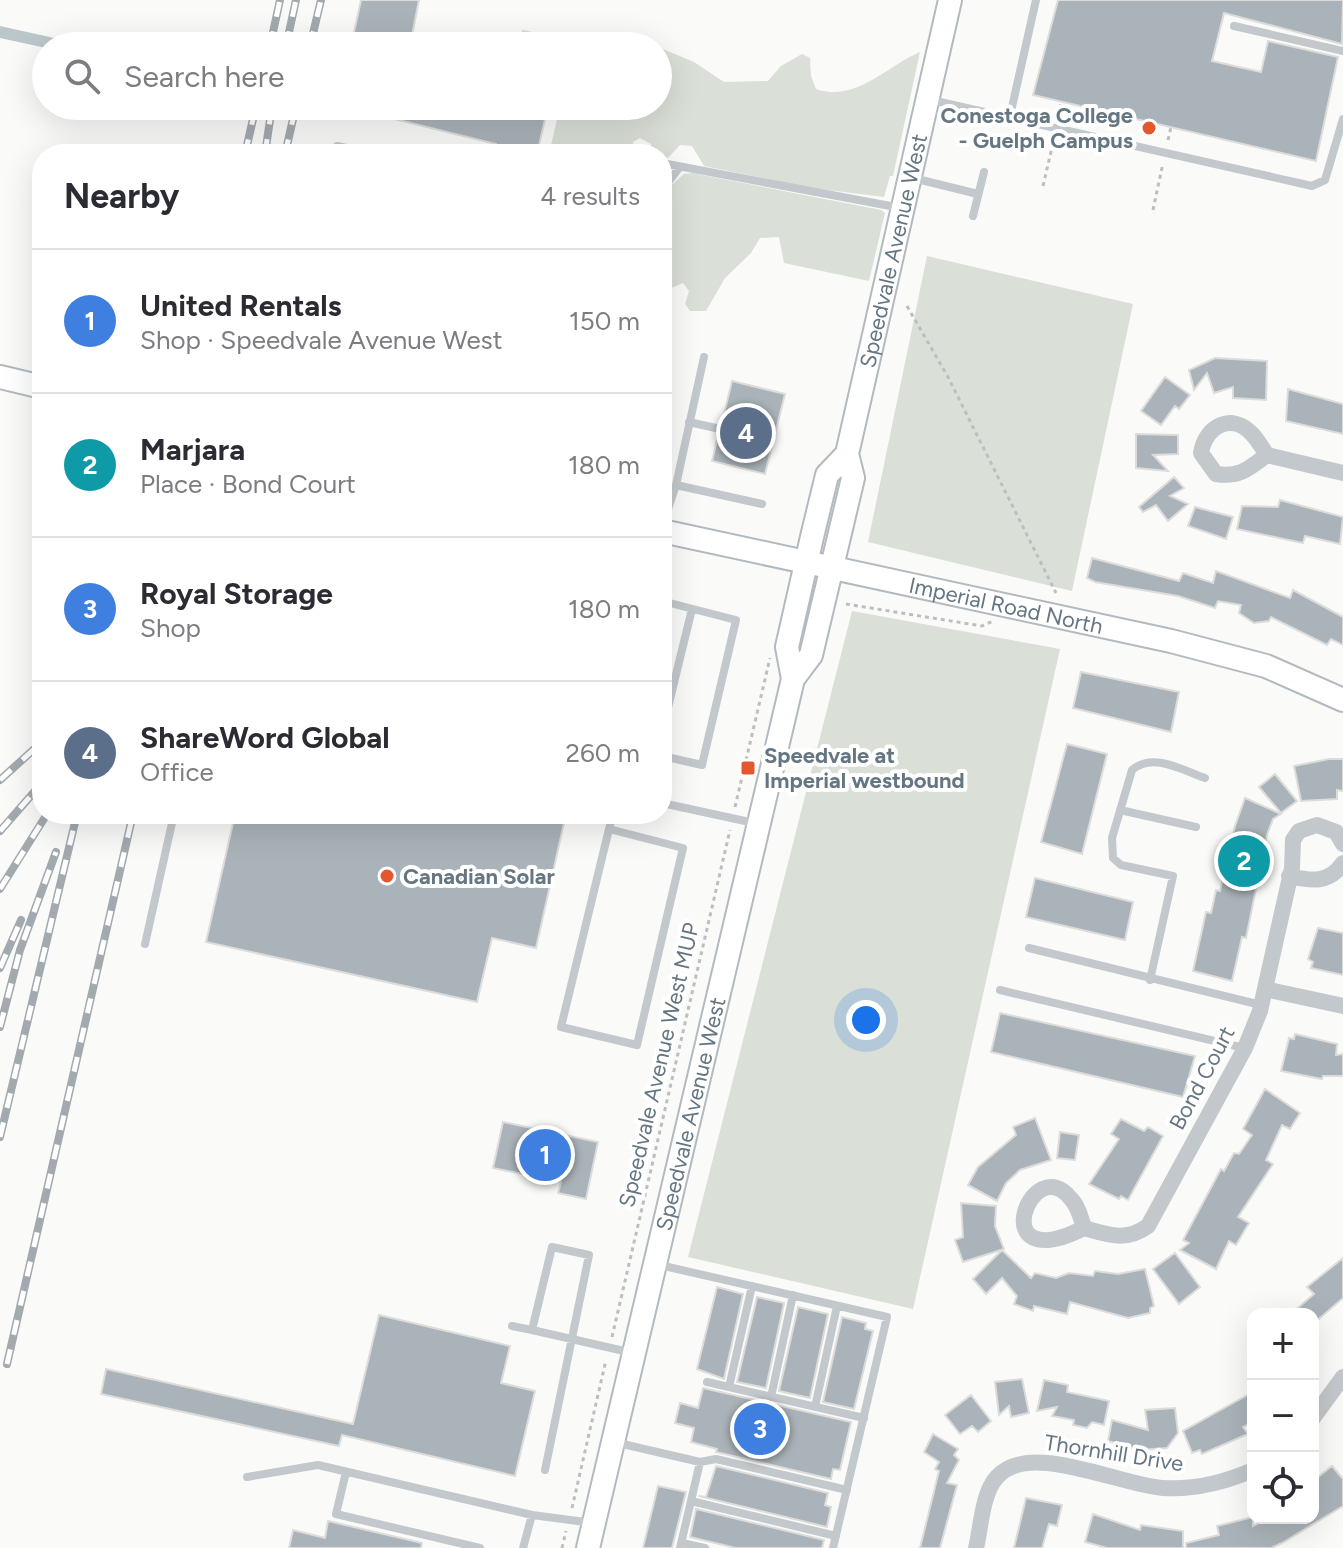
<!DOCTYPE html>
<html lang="en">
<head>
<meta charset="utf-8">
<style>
  body { margin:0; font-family:Figtree,sans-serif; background:#f2f2f3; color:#2b2b33 }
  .controls { position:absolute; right:24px; bottom:24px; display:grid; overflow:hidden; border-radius:16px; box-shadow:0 8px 32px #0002 }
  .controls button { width:72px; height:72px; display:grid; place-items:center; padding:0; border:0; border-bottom:2px solid #e1e1e2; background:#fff; color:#2b2b33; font:40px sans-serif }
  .you { position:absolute; left:866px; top:1020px; width:28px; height:28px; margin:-20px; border:6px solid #fff; border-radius:50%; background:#1a73e8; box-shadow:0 0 0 12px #1a73e833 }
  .badge { display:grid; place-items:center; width:52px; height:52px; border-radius:50%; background:#e4572e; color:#fff; font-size:26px; font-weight:700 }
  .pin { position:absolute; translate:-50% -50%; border:4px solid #fff; box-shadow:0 2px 8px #0006 }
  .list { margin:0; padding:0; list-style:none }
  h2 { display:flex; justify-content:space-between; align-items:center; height:104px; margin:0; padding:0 32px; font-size:34px }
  h2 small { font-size:26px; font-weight:400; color:#7c7c81 }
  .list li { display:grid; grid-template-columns:52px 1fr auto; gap:24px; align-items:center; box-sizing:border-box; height:144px; padding:0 32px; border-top:2px solid #e1e1e2 }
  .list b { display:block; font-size:30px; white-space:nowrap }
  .list p { margin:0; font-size:26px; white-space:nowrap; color:#7c7c81 }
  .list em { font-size:26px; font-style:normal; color:#7c7c81 }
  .icon { flex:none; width:44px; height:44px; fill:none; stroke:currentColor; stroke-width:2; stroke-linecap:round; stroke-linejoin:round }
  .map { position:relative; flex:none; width:1343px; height:1548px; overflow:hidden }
  .search { position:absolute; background:#fff; box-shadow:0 8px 32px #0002; left:32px; top:32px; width:640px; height:88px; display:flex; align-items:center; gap:20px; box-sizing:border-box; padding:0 28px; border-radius:44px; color:#7c7c81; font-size:30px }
  .panel { position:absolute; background:#fff; box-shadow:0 8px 32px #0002; left:32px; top:144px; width:640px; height:680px; border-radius:32px }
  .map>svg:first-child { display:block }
</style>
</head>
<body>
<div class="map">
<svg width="1343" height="1548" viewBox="0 0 1343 1548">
  <rect width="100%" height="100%" fill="#fafaf8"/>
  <path fill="#dadfd7" d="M658,47l36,15 30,20 44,-1 13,-15 21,-12 8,4 1,18 5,13c39,14 71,-23 104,-37l-27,124h-3l-6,21 -72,-9 -108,-22 -12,-20 -12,-1 -12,13 -15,-5 -2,-9 -11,-6 -7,4 -1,12h-83l11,-48h98z
    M692,173l189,37 4,3 -16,68 -85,-18 -5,-26 -19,1 -9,15 -26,25 -19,33h-16l-5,-7 4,-13 -6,-8 -21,9v-104l5,1 17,-15z
    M927,256l206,48 -61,287 -204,-49z
    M852,611l208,38 -147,660 -225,-52z"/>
  <path fill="#bbc7cb" d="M0,26l90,20 -44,2 -46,-10z"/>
  <path fill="#aab3b9" stroke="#dcdcda" stroke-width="2" d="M361,0h58l-9,46h-59z
    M1058,0h285l-1,44 -118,-31 -12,48 49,11 7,-31 70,16 -22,104 -283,-66z
    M523,31l43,10 -1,5h-45z
    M362,106h186l-11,48h-42l1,-10 -134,-33z
    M1215,358l52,3 -1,39 -33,-2v-11l-19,6 -7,-20 -13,17 -5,-20z
    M1165,377l25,18 -11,14 -4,-3 -14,19 -20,-14z
    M732,381l53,13 -20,80 -53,-13 6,-25 9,-5 -5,-9z
    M1288,389l55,15v30l-57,-13z
    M1136,434l42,1v19l-25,1 15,16 -32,-3z
    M1174,477l10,11 -14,8 18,8 -20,17 -12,-16 -13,7 -4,-5z
    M1280,500l63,17 -3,27 -35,-8 -2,7 -66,-14 5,-23 36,1z
    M1195,507l38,10 -7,22 -38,-13z
    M1092,558l87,23 4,-8 30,10 3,-12 74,27 3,-8 50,27v28l-12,-6 -4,6 -56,-28 -2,4 -15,2 -15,-10 2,-8 -23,-4 -3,7 -37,-12 -83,-14 -8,-4z
    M1081,672l98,20 -8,40 -98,-24z
    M1067,744l40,10 -25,100 -41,-12z
    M1329,759h14v32l-6,-1v9l-36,2 -7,-35z
    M1275,774l22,27 -16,12 -22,-26z
    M1245,798l36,16 -8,5 -6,16 -21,103 -4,-1 -10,44 -39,-10 13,-59 5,1 5,-23 4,1 15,-65z
    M235,814h331l-30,134 -44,-10 -15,64 -271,-60z
    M1035,878l98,24 -8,38 -99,-23z
    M1318,928l25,5v42l-32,-7 2,-6 -5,-3z
    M1000,1013l195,43 -12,41 -192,-45z
    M1295,1034l42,10 -1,11 7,-1v22h-20l-1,3 -41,-8 8,-33 5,1z
    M1265,1089l35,24 -10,16 -8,-4 -16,35 7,4 -35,53 11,6 -13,22 -7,-4 -13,28 -36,-19 9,-7 -6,-3 38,-71 3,2 10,-18 5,1 13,-19 -9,-6z
    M1035,1118l16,42 -31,10 -14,13 -9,18 -29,-16 10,-18 38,-32 -3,-8z
    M1121,1119l23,12 4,-4 15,9 -35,64 -7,-4 -2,3 -30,-15 30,-45 -8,-5z
    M503,1122l95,20 -12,57 -28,-6 3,-11 -68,-14z
    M1060,1132l19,3 -4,25 -18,-2z
    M961,1203l35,3 -1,20 9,23 -41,13 -8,-22 8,-3z
    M1002,1250l29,28 4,-5 21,5 13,-5 24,3 2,-5 23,3 27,-5 9,37 -4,2v5l-22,5 -58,-16 -3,12 -33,-8 -1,5 -19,-7 3,-8 -15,-18 -16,16 -13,-15z
    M1175,1253l25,34 -21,17 -26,-35z
    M1343,1258v40l-30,26v-10h-22l23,-20 -7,-7z
    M717,1287l26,7 -19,85 -27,-10z
    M757,1297l27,6 -18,85 -29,-6z
    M798,1307l30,7 -18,84 -31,-7z
    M379,1315l131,31 -9,37 34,8 -20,85 -173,-41 -3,11 -238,-52 5,-25 247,55z
    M842,1317l24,6 -1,6 8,2 -19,78 -31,-7z
    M1022,1379l7,34 -18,4 -2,-11 -10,9 -4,-33z
    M1044,1380l24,5 -1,7 42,9 -5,24 -12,-3 -5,6 -14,-3 1,-5 -22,-4 5,-9 -20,4z
    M703,1388l148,34 -11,48 -7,-1 -2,10 -115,-27 1,-3 -26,-7 3,-14 -19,-5 5,-20 18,5z
    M1253,1392v30l-10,5 5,7 -46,20 -2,-4 -8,3 -9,-22z
    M971,1395l20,26 -13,11 -6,-6 -12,8 -15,-19z
    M1175,1408l3,25 -11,15 -28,2 -31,-9 4,-21 36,10 -3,-20z
    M933,1434l25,15 -4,6 5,5 -12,23 10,2 -17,63h-20l19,-77 -4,-2 4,-7 -15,-10z
    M716,1466l112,27 -3,12 6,2 -4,20 -128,-31 7,1z
    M1332,1466l11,13v27l-61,37 -11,5h-85v-5l33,-8 -2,-9 36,-9v9l14,-8h46v-37z
    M658,1486l28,6 -14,56h-29z
    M1026,1498l36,7 -5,21 -8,-2 -7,24h-28z
    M696,1509l128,31 -2,8h-86l-46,-11z
    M1093,1514l47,16 1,-5 42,6v17h-76l-22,-6z
    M328,1521l94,22 -1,5h-132l4,-18 32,8z"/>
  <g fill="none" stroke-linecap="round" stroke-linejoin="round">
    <g stroke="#b3babf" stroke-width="26">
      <g id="secondary">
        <path d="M0,377l42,10"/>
        <path id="s1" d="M662,531l509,110 95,25 77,34"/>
        <path d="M793,679l-6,-32 25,-110 15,-62 20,-21"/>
        <path id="s2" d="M588,1548l205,-869 18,-24 42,-177 -6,-24 103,-454"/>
      </g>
    </g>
    <path stroke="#bbbfc2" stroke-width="3" stroke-dasharray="4 4" stroke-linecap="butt" d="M1058,116l3,-14
      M1168,140l3,-13
      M1043,186l11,-47
      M1153,210l10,-47
      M907,306l41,71 108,216
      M846,604l136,22 11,-5
      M735,807l35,-149
      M612,1337l118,-507
      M572,1508l34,-148
      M562,1548l4,-17"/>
    <path stroke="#c3c8cc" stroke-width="8" d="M1234,26l109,25
      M927,99l385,87 13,-6 18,-61
      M1010,116l26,-116
      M328,154l9,-8 37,8
      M662,163l239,45
      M913,178l65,16
      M662,190l17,-22
      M973,216l11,-44
      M689,422l31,7
      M676,485l86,19
      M662,527l14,-42 28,-128
      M662,601l74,19 -34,145 -40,-9
      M662,732l30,-123
      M662,803l97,21
      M1120,810l76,17
      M609,829l74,19 -46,197 -76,-18 48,-198 4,-15
      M145,944l29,-130
      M1029,948l232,57
      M1150,980l23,-104 -52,-11 -8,-7 -1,-20 20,-68c21,-18 50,0 73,8
      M1000,990l244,58
      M655,1264l232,53 -54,231
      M512,1326l20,4
      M707,1382l157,36
      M729,1387l23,-101
      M771,1397l22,-102
      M815,1407l22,-101
      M614,1442l86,20 16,-3 131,31
      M545,1470l44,-215 -37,-8 -20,83 101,23
      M346,1472l-10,42 144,34
      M247,1477l71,-12 214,50 61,8
      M691,1501l145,35
      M682,1543l23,5
      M523,1548l9,-33
      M680,1548l20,-86"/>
    <path stroke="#c3c8cc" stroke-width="16" d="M1267,455c-18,13 -27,23 -51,19l-15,-21c4,-27 31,-41 51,-19 6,6 10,14 15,21l76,18
      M1289,876c22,5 40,8 54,-13
      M1265,989l78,17
      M1084,1228c-3,-10 -6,-22 -13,-29 -39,-51 -89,80 13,29 24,7 42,14 64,-2l97,-178 15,-37 32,-143 1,-28 6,-9 18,-6 19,7 7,12
      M1313,1418l30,-41
      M976,1548c5,-20 6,-55 21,-71 32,-37 122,8 166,11 32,2 60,-5 90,-18"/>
    <use href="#secondary" stroke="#fff" stroke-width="22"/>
    <g stroke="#a2aab0" stroke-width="8">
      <path id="rail" d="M270,46l10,-46
        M286,46l10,-46
        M310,46l11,-46
        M245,154l11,-48
        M265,154l7,-48
        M285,154l11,-48
        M0,780l42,-38
        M0,831l42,-48
        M0,889l47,-75
        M0,968l21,-48
        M0,1027l20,-77 36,-98
        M0,1137l77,-323
        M7,1364l126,-550"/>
    </g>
    <use href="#rail" stroke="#fff" stroke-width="5" stroke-dasharray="15" stroke-linecap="butt"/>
  </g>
  <g fill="#e4572e" stroke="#fff" stroke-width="3">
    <circle cx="1149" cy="128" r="8"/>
    <rect x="740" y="760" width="16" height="16" rx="4"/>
    <circle cx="387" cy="876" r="8"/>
  </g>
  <g text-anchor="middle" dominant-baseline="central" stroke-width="8" stroke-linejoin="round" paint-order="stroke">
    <g font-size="22" font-weight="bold" fill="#657683" stroke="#fff" text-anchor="start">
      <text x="1133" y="115" text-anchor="end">Conestoga College<tspan x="1133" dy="25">- Guelph Campus</tspan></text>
      <text x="764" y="755">Speedvale at<tspan x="764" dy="25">Imperial westbound</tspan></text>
      <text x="403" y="876">Canadian Solar</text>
    </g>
    <g font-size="22" fill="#657683" stroke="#fff">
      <text stroke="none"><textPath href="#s2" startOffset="1338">Speedvale Avenue West</textPath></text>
      <text stroke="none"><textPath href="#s1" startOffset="352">Imperial Road North</textPath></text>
      <text transform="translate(659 1065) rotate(-77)">Speedvale Avenue West MUP</text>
      <text transform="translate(1202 1078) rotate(-62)">Bond Court</text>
      <text stroke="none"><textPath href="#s2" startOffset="446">Speedvale Avenue West</textPath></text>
      <text transform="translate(1114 1453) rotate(9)">Thornhill Drive</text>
    </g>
  </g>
</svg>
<div class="controls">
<button>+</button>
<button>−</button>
<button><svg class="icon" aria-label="locate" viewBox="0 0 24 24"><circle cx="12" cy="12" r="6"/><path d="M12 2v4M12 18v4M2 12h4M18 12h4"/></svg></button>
</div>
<div class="you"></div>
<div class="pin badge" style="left:545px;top:1155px;background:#3f7fe0">1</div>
<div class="pin badge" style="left:1244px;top:861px;background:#0f9aa8">2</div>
<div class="pin badge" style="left:760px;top:1429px;background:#3f7fe0">3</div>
<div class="pin badge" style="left:746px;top:433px;background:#5c6f8a">4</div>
<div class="search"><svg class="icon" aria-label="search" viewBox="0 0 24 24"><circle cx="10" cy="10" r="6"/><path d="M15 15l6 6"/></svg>Search here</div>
<section class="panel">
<h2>Nearby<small>4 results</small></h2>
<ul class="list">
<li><span class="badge" style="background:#3f7fe0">1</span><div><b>United Rentals</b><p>Shop · Speedvale Avenue West</p></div><em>150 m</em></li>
<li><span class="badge" style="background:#0f9aa8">2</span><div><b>Marjara</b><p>Place · Bond Court</p></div><em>180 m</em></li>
<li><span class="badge" style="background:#3f7fe0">3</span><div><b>Royal Storage</b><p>Shop</p></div><em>180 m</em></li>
<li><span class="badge" style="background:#5c6f8a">4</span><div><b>ShareWord Global</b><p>Office</p></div><em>260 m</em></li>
</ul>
</section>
</div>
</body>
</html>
